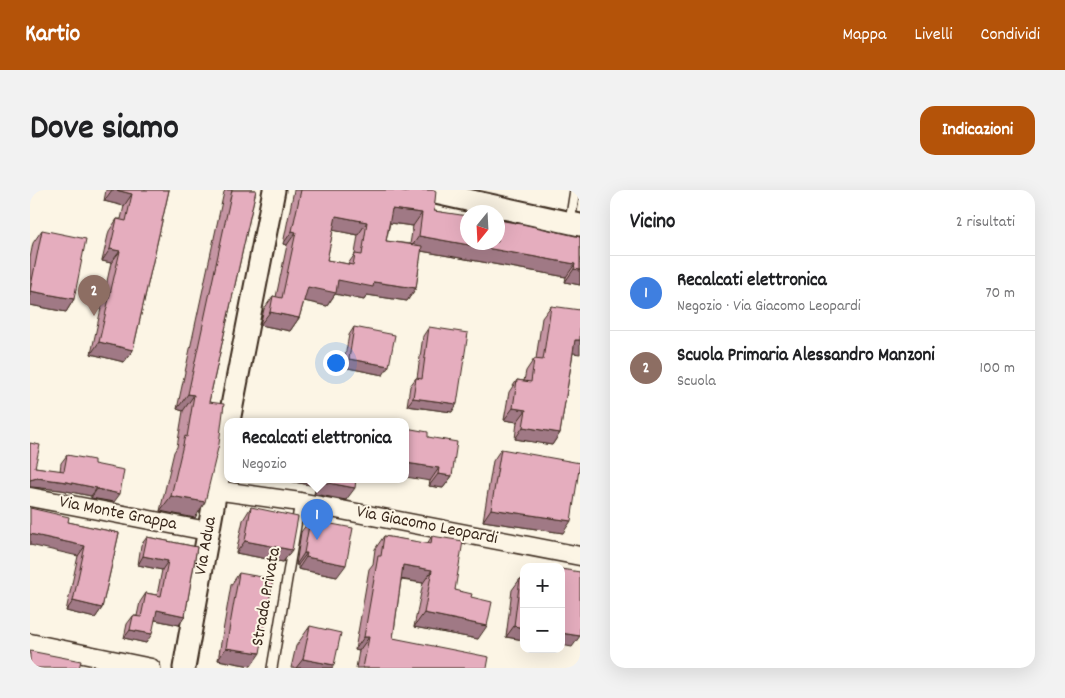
<!DOCTYPE html>
<html lang="it">
<head>
<meta charset="utf-8">
<style>
  body { margin:0; font-family:Dekko,sans-serif; background:#f2f2f2; color:#202124 }
  .controls { position:absolute; right:15px; bottom:15px; display:grid; overflow:hidden; border-radius:10px; box-shadow:0 5px 20px #0002 }
  .controls button { width:45px; height:45px; display:grid; place-items:center; padding:0; border:0; border-bottom:1px solid #e0e0e0; background:#fff; color:#202124; font:25px sans-serif }
  .compass { position:absolute; left:430px; top:15px; width:45px; height:45px; border-radius:50%; background:#fff; box-shadow:0 5px 20px #0002; rotate:198deg }
  .you { position:absolute; left:305px; top:172px; width:18px; height:18px; margin:-12px; border:4px solid #fff; border-radius:50%; background:#1a73e8; box-shadow:0 0 0 8px #1a73e833 }
  .badge { display:grid; place-items:center; width:32px; height:32px; border-radius:50%; background:#b45309; color:#fff; font-size:16px; font-weight:700 }
  .pin { position:absolute; translate:-50% -41px; filter:drop-shadow(0 1px 2px #0008) }
  .pin::after { content:''; position:absolute; top:26px; width:18px; height:15px; background:inherit; clip-path:polygon(0 0,100% 0,50% 100%) }
  .popup { position:absolute; left:194px; top:228px; width:185px; height:65px; box-sizing:border-box; display:grid; place-content:center; border-radius:10px; background:#fff; filter:drop-shadow(0 1px 4px #0005); font-size:16px; white-space:nowrap; color:#757577 }
  .popup b { font-size:19px; color:#202124 }
  .popup::after { content:''; position:absolute; left:50%; top:100%; margin-left:-10px; border:10px solid transparent; border-top-color:#fff }
  .list { margin:0; padding:0; list-style:none }
  h2 { display:flex; justify-content:space-between; align-items:center; height:65px; margin:0; padding:0 20px; font-size:21px }
  h2 small { font-size:16px; font-weight:400; color:#757577 }
  .list li { display:grid; grid-template-columns:32px 1fr auto; gap:15px; align-items:center; box-sizing:border-box; height:75px; padding:0 20px; border-top:1px solid #e0e0e0 }
  .list b { display:block; font-size:19px; white-space:nowrap }
  .list p { margin:0; font-size:16px; white-space:nowrap; color:#757577 }
  .list em { font-size:16px; font-style:normal; color:#757577 }
  .map { position:relative; flex:none; width:550px; height:478px; overflow:hidden; border-radius:15px }
  header { display:flex; align-items:center; gap:30px; box-sizing:border-box; height:70px; padding:0 25px; background:#b45309; color:#fff }
  header strong { font-size:24px }
  nav { display:flex; gap:28px; margin-inline-start:auto; font-size:18px }
  .intro { display:flex; align-items:center; justify-content:space-between; box-sizing:border-box; height:120px; padding:0 30px }
  h1 { margin:0; font-size:35px }
  .button { padding:12px 22px; border-radius:15px; background:#b45309; color:#fff; font-size:18px; font-weight:700 }
  main { display:flex; gap:30px; padding:0 30px }
  aside { flex:1; background:#fff; border-radius:15px; box-shadow:0 5px 20px #0002 }
  .map>svg:first-child { display:block }
</style>
</head>
<body>
<header>
<strong>Kartio</strong>
<nav><a>Mappa</a><a>Livelli</a><a>Condividi</a></nav>
</header>
<div class="intro"><h1>Dove siamo</h1><a class="button">Indicazioni</a></div>
<main>
<div class="map">
<svg width="550" height="478" viewBox="0 0 550 478">
  <rect width="100%" height="100%" fill="#fcf5e5"/>
  <filter id="ink" filterUnits="userSpaceOnUse"><feTurbulence type="fractalNoise" baseFrequency=".02" numOctaves="2"/><feDisplacementMap in="SourceGraphic" scale="10" xChannelSelector="R" yChannelSelector="G"/><feConvolveMatrix kernelMatrix="1 2 1 2 8 2 1 2 1" color-interpolation-filters="sRGB"/></filter>
  <g filter="url(#ink)">
    <g fill="none" stroke-linecap="round" stroke-linejoin="round">
      <g stroke="#3b2a1e" stroke-width="12">
        <path id="service" d="M540,32l5,-32
          M242,478l28,-166"/>
      </g>
      <g stroke="#3b2a1e" stroke-width="21">
        <path id="minor" d="M185,300l85,12 280,54
          M0,307l177,34
          M0,453l121,25"/>
      </g>
      <g stroke="#3b2a1e" stroke-width="25">
        <g id="tertiary">
          <path d="M392,0l158,35"/>
          <path d="M199,231l45,-231"/>
          <path id="s1" d="M154,478l44,-245"/>
        </g>
      </g>
      <use href="#service" stroke="#fcf5e5" stroke-width="9"/>
      <use href="#minor" stroke="#fcf5e5" stroke-width="18"/>
      <use href="#tertiary" stroke="#fcf5e5" stroke-width="21"/>
    </g>
    <path fill="#c595a3" stroke="#3b2a1e" fill-rule="evenodd" d="M76,0h63l-36,160 -9,12 -33,-8 20,-91 -9,-2 7,-30 8,-12h4l3,-13 -20,-5z
      M196,0h30l-47,212 -14,116 -35,-7 14,-59 3,-5 6,-36 -6,-2 47,-217z
      M264,0h104l6,1v-1h30v21l146,26v48l-15,-3 1,-5 -145,-26 -5,37 -9,13 -40,-6 -3,5 -29,-6 -8,12 -23,-5 -5,17 -9,13 -30,-6 4,-16 9,-13 3,1 11,-52 -4,-1zM360,33l23,3 -3,18 -24,-3zM303,40l25,5 -3,19 -7,10 -21,-4z
      M12,40l32,69 -8,13 -36,-7v-47l3,-15z
      M521,116l22,47 -13,80 -8,12 -37,-6 2,-17 -13,-2 5,-28 8,-12 7,1 2,-10 8,-12h2l6,-41z
      M324,137l29,48 -40,-8 6,-32z
      M399,137l23,85 -45,-6 3,-20 6,-8h1l6,-42z
      M398,247l24,39 -9,12 -14,-2 1,-5z
      M0,253l5,24 25,4 1,-8 6,-8 27,9 20,38 -23,-4v-2l-30,-6 -29,-3h-2z
      M471,259l62,84 -80,-12 10,-60z
      M247,289h79l-10,21 -32,-6 2,-8z
      M221,317l32,55 -47,-9 7,-33z
      M280,330l27,57 -39,-8v-4h-2l5,-33z
      M38,332l51,11 -17,75 -7,10 -29,-7 12,-55z
      M354,346l43,8 5,-8 23,54 16,7 7,42 -64,-12 9,-44 -22,-3 -8,58 94,30h-131l3,-17 -4,-1 14,-81 4,-5 2,-15z
      M117,347l50,10 -12,69 -6,9 -24,-5 -9,23 -22,-5 3,-14 6,-8h4l3,-14 6,-9 11,2 5,-25 -24,-5 3,-20z
      M209,383l12,93 -33,-6 13,-75z
      M490,389l4,1v60l-18,-3 6,-47z
      M280,436l22,42h-41l5,-22z"/>
    <path fill="#a07985" stroke="#3b2a1e" d="M82,0h4l16,4 -8,12 -20,-5z
      M362,19l30,4 -9,13 -30,-4z
      M306,26l31,6 -9,13 -31,-6z
      M262,41l4,1 -9,13 -4,-1z
      M389,46l156,28 -9,13 -156,-28z
      M80,59l10,2 -9,12 -9,-2z
      M544,79l6,1v15l-15,-3z
      M308,90l36,2 42,6 -9,13 -40,-6 -3,5 -29,-6 -8,12 -28,-6 9,-13z
      M0,101l44,8 -8,13 -36,-7z
      M240,122l29,6 -9,13 -30,-6z
      M545,150h5v14l-14,-2z
      M69,152l34,8 -9,12 -33,-8z
      M319,169l40,7 -6,9 -40,-8z
      M158,204l6,1 -11,16 -6,-2z
      M383,208l44,6 -5,8 -45,-6z
      M483,218l13,2 -9,12 -13,-2z
      M493,237l37,6 -8,12 -37,-6z
      M376,273l33,5 -9,13 -24,-4z
      M408,284l14,2 -9,12 -14,-2z
      M7,288l30,4 30,6 -6,8 -30,-6 -29,-3h-2v-7z
      M247,289h44l-5,7z
      M293,292l32,6 -9,12 -32,-6z
      M67,299l23,5 -6,8 -23,-4z
      M141,306l34,6 -10,16 -35,-7z
      M461,319l80,12 -8,12 -80,-12z
      M0,344l55,12 -7,10 -48,-11z
      M215,351l47,9 -9,12 -47,-9z
      M274,363h3l-9,12h-2z
      M113,366l25,5 -6,9 -24,-5z
      M276,367l40,8 -9,12 -39,-8z
      M373,375l29,5 -9,13 -29,-5z
      M43,411l29,7 -7,10 -29,-7z
      M127,420l28,6 -6,9 -28,-6z
      M394,423l63,13 -9,13 -64,-12z
      M484,436l10,2v12l-18,-3z
      M100,440l22,4 -6,9 -22,-5z
      M531,443l19,3 -8,11 -11,-2z
      M334,447h5l-10,14 -4,-1z
      M196,458l34,5 -9,13 -33,-6z
      M273,469l31,6 -2,3h-36z"/>
    <path fill="#e5adbe" stroke="#3b2a1e" fill-rule="evenodd" d="M86,0h53l-36,160 -34,-8 21,-91 -10,-2 7,-30 9,2 6,-27z
      M202,0h24l-47,212 15,2 -5,40 -14,58 -34,-6 14,-60 2,1 7,-42 -6,-1z
      M271,0h97l10,2v-2h26l2,1 -2,20 34,5v26h30v-22l24,4 58,13v33l-6,-1 1,-5 -156,-28 3,-23 -30,-4 -6,32 36,5 -6,42 -42,-6 -1,5 -35,-7 -2,13 -28,-6 -9,31 -29,-6 3,-16 9,2 14,-66 -4,-1zM306,26l31,6 -5,33 -7,-1 -2,11 -26,-5z
      M12,40l44,9 -12,60 -44,-8z
      M521,116l29,4v30h-5l-15,93 -37,-6 3,-17 -13,-2 4,-28 14,2 3,-23 9,1z
      M324,137l41,8 -6,31 -40,-7z
      M399,137l39,6 -11,71 -44,-6 3,-20 6,1z
      M376,238l22,4v5l29,5 -5,34 -14,-2 1,-6 -33,-5z
      M0,253l10,2 -5,22 29,4 3,-16 27,5v4l30,6 -4,24 -23,-5v-1l-30,-6 -30,-4 -7,2z
      M471,259l79,14 -9,58 -80,-12z
      M293,289h33l-1,9 -32,-6z
      M221,317l47,10 -6,33 -47,-9z
      M0,318l39,9 -1,5 51,11 -17,75 -29,-7 12,-55 -55,-12z
      M280,330l43,8 -7,37 -40,-8 1,-4h-3z
      M354,346l47,8 1,-8 31,5 -8,49 17,4 -1,3 21,5 -5,24 -63,-13 8,-43 -29,-5 -10,73 96,19 -2,11h-124l6,-31h-5l14,-81h3z
      M117,347l50,10 -12,69 -28,-6 -5,24 -22,-4 3,-14 8,1 5,-24 15,3 7,-35 -25,-5z
      M531,379l19,3v64l-19,-3z
      M209,383l34,6 -13,74 -34,-5z
      M490,389l4,1v48l-10,-2z
      M280,436l31,7 -7,32 -31,-6z
      M0,461l51,10 -2,7h-49z"/>
  </g>
  <g text-anchor="middle" dominant-baseline="central" stroke-width="4" stroke-linejoin="round" paint-order="stroke">
    <g font-size="18" fill="#3b2a1e" stroke="#fcf5e5">
      <text transform="translate(88 324) rotate(11)">Via Monte Grappa</text>
      <text transform="translate(397 336) rotate(11)">Via Giacomo Leopardi</text>
      <text stroke="none"><textPath href="#s1" startOffset="124">Via Adua</textPath></text>
      <text transform="translate(237 407) rotate(-80)">Strada Privata</text>
    </g>
  </g>
</svg>
<div class="controls">
<button>+</button>
<button>−</button>
</div>
<svg class="compass" viewBox="-18 -18 36 36"><path d="M0-13l5 13h-10z" fill="#e53935"/><path d="M0 13l5-13h-10z" fill="#757577"/></svg>
<div class="you"></div>
<div class="pin badge" style="left:287px;top:350px;background:#3f7fe0">1</div>
<div class="popup"><b>Recalcati elettronica</b>Negozio</div>
<div class="pin badge" style="left:64px;top:126px;background:#8d6e63">2</div>
</div>
<aside>
<h2>Vicino<small>2 risultati</small></h2>
<ul class="list">
<li><span class="badge" style="background:#3f7fe0">1</span><div><b>Recalcati elettronica</b><p>Negozio · Via Giacomo Leopardi</p></div><em>70 m</em></li>
<li><span class="badge" style="background:#8d6e63">2</span><div><b>Scuola Primaria Alessandro Manzoni</b><p>Scuola</p></div><em>100 m</em></li>
</ul>
</aside>
</main>
</body>
</html>
